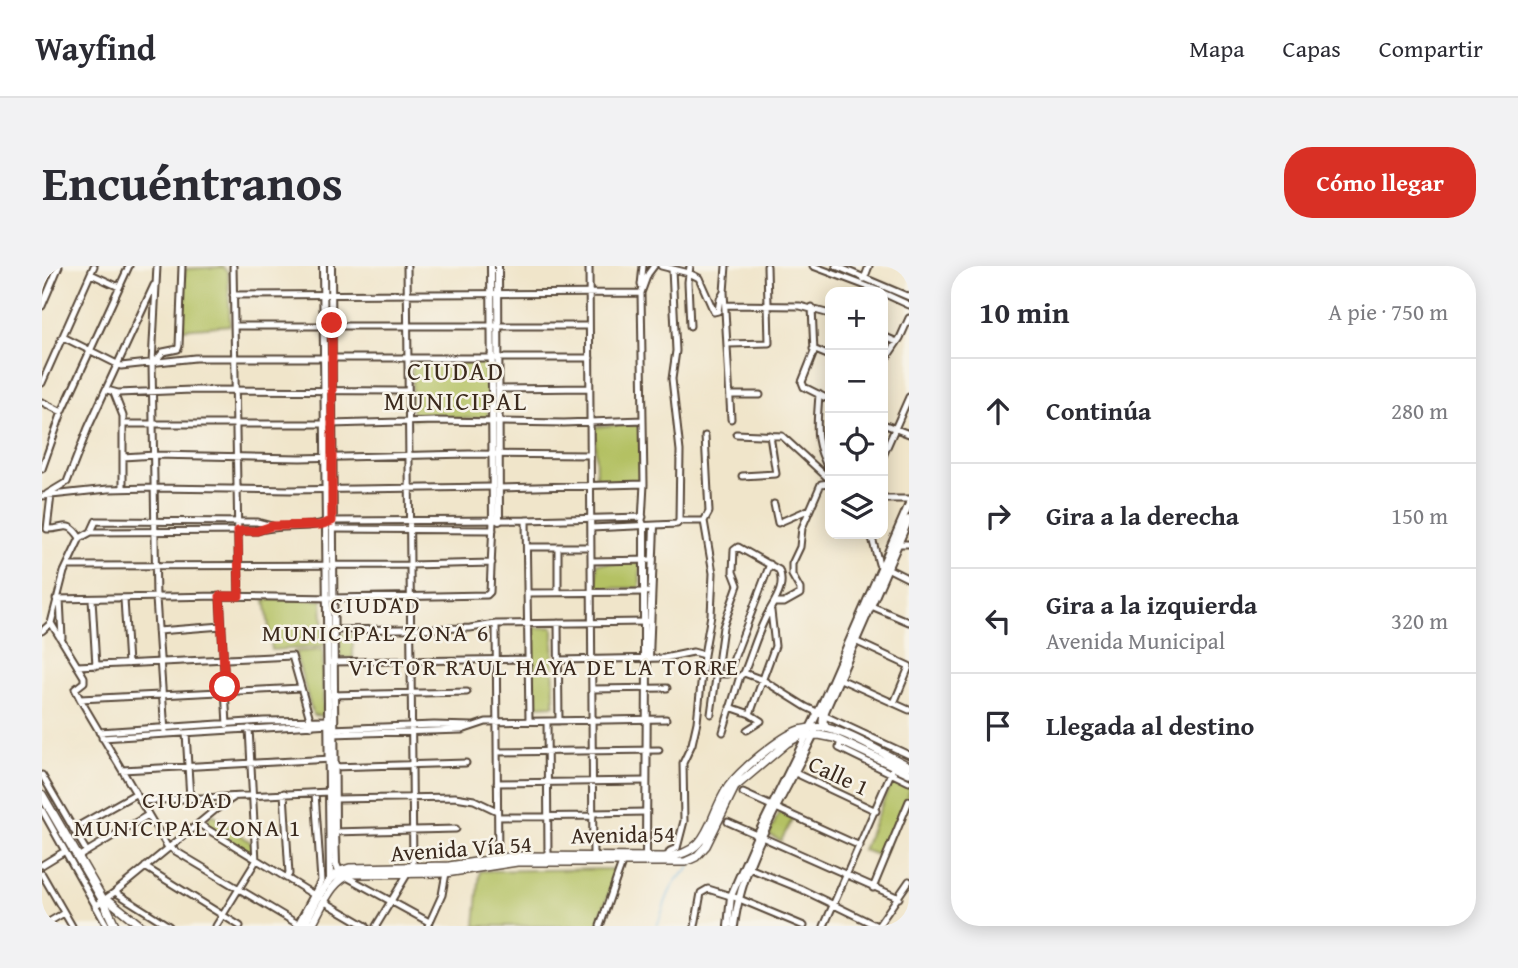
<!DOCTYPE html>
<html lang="es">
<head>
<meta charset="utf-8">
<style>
  body { margin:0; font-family:"Gentium Book Plus",serif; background:#f2f2f3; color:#2b2b33 }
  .controls { position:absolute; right:21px; top:21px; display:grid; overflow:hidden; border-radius:14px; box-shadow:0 4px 18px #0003 }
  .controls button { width:63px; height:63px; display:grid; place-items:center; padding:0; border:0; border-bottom:2px solid #e1e1e2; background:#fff; color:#2b2b33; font:35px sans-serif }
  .stop { position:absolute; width:21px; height:21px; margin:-16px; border:5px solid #d93025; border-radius:50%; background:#fff }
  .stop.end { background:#d93025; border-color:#fff; box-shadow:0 2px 7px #0008 }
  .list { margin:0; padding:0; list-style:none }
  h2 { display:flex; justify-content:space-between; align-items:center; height:91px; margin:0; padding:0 28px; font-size:30px }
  h2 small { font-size:23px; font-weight:400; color:#7c7c81 }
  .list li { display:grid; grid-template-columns:46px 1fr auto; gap:21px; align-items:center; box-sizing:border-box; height:105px; padding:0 28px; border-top:2px solid #e1e1e2 }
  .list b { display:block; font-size:26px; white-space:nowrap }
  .list p { margin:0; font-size:23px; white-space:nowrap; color:#7c7c81 }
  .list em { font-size:23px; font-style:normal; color:#7c7c81 }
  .icon { flex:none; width:38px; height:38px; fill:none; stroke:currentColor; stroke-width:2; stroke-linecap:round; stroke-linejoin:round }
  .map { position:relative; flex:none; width:867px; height:660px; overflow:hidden; border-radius:28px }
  header { display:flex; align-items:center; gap:42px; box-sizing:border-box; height:98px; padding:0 35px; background:#fff; border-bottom:2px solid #e1e1e2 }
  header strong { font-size:33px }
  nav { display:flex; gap:38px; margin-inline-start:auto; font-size:24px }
  .intro { display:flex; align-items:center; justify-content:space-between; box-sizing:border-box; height:168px; padding:0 42px }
  h1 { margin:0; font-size:49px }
  .button { padding:18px 32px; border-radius:28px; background:#d93025; color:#fff; font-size:24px; font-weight:700 }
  main { display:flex; gap:42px; padding:0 42px }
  aside { flex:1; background:#fff; border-radius:28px; box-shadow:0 4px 18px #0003 }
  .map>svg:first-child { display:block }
</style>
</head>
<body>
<header>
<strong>Wayfind</strong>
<nav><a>Mapa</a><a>Capas</a><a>Compartir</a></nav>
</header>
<div class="intro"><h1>Encuéntranos</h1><a class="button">Cómo llegar</a></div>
<main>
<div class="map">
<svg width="867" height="660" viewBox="0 0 867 660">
  <rect width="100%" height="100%" fill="#f7f3e8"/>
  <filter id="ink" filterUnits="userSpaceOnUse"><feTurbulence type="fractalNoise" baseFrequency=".0143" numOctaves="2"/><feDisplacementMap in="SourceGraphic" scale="14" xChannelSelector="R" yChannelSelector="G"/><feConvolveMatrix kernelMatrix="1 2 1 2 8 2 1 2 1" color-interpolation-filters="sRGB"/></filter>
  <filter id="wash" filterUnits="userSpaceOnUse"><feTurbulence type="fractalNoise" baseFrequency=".00686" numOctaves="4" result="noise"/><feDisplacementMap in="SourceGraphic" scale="28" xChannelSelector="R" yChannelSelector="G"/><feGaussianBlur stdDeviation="1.57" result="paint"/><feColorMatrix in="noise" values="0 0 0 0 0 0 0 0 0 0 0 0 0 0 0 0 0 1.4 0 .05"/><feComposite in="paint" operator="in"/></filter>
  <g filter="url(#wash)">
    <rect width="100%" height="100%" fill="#f0e5ca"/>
    <path fill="#b4c163" stroke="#787640" stroke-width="2" d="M181,1l5,5 2,53 -48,4 3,-60z
      M370,95h75l1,57 -76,1z
      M575,159h23v56l-44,1 -1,-55z
      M555,297h43v25h-43z
      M223,333l57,1 2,47 -52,3z
      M511,361l1,78 -21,1v-78z
      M298,368h13v24h-13z
      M281,384v66l-10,-1 -18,-63z
      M850,514l17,7v5l-27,65 -19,-7z
      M737,546l14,6 -12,23 -12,-6z
      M171,548l40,30 1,10 -2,2 -49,-33z
      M577,603l-18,44 -2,13h-124l5,-55z"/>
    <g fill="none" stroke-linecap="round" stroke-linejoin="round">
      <path stroke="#68b1e0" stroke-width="2" d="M615,660c6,-14 9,-31 18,-44 4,-7 11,-8 15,-16"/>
    </g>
  </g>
  <g filter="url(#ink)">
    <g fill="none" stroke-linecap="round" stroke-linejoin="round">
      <g stroke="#564638" stroke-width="9">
        <path id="minor" d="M115,0l-5,97 4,235 9,135
          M191,0l6,329
          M365,0l6,600
          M547,0l4,592
          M619,0l28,7 10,5 15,34 4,-1 2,-12 4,-7
          M648,0l-2,16 2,44
          M684,0l-2,26 7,127
          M771,0l69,26
          M794,0l73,31
          M630,3l4,82 -4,28 8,72 -1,70
          M49,8l28,13
          M822,13l5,-13
          M599,19l2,-19
          M841,27l26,12
          M191,29l408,-2
          M684,39l74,1 30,8
          M0,40l17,-40
          M770,41l2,45 -12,30 2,5 26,13
          M192,60h355
          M841,70l14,6
          M21,71l58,29 74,-8h395
          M686,78l41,-1 -2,-77
          M771,83l17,7
          M113,96l8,-10 15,-3 1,-3 3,-80
          M841,97l17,-25 9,-20
          M0,117l52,-117
          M456,123l92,-1
          M65,124l11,3 74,-3 216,1
          M72,127l9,23v72
          M777,128c-2,34 -6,46 11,78
          M688,129h30
          M0,136l20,10
          M81,158h208l104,-3 129,2 79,-3
          M841,158l26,10
          M694,168l46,2 48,44
          M841,190l26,-59
          M81,191l32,-2 145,3 169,-4 121,1
          M782,191l6,-16
          M0,203l20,-57 67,-146
          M700,210l34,-2 -6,-39
          M457,222l145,-4
          M5,228l20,-12 21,-54 66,-143
          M9,229l-4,34c17,1 21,-10 33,9
          M0,230l66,-7 47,-1 135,2 202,-3
          M841,233h26
          M732,238l4,19 32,-14
          M484,254l3,201
          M602,260l-2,-5 2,-37 -3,-191 7,-19 6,-8
          M549,262l86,-4 2,-3h25
          M290,263l161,1
          M49,266l5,-11 161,1 15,4
          M829,268l8,30 30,15
          M853,278h14
          M485,281h64
          M516,281v45
          M549,295l62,-1
          M25,300l342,-1 83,-2
          M485,327l120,-1
          M178,330l7,129
          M14,333l164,-3 113,2 154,-3 3,-3 3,-71
          M18,333l2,39
          M50,333l4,67
          M82,333l4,65
          M733,337h9l16,-9v-5l-8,-14v-11l8,-17 2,-19 19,-44 9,-1
          M827,339l40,17
          M9,357l33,54v5l-9,7 5,10 87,147 134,80
          M516,357l1,98
          M454,358l2,233
          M289,364l139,-2 26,-4 150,-2
          M0,365l9,-8 13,-51 16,-34 11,-6 166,-1c21,-7 54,-1 70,-10l199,-1 117,-3
          M116,365l64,-5
          M813,375l54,25
          M516,394l106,-2 29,-6 11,3
          M289,396l196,-3
          M35,400l215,-10 20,70
          M702,407l19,7 43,27 103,48
          M675,408h11l42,-110
          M796,412l71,32
          M550,423l75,-1
          M289,429l136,-3
          M38,433l221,-11
          M852,437l15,-36
          M688,441l20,7 11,7 -14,9
          M669,448l12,-87 15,-42 -5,-13 1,-22 4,-3 41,23c8,20 -8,34 -15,51 -8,17 -13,35 -20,52l-4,3 -17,56
          M708,448l25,-68 -4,-35
          M505,455l1,134
          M289,463l103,-4 38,1
          M57,466l165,-11 67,-1
          M144,467l4,65
          M290,468l130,-4 24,-8 180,-3
          M60,472l228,-14
          M799,475l-2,7 70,34
          M455,486l162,-2
          M290,501l134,-4
          M80,504l210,-11
          M749,505l85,40
          M0,509l45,77
          M455,517l149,-2
          M242,527l5,81 -3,4
          M701,527l117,53
          M98,535l189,-9 6,7 120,-2 19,3 23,11
          M0,544l65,116
          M551,547l53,-1
          M456,551l95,-1
          M686,556l171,76
          M157,558l115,71
          M31,563l62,-35
          M290,566l124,-3
          M36,591l70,-42
          M625,591l3,-6 7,-3 7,-27 -1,-58 9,-19 5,-22 7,-67 7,-40 2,-42 -9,-52 5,-9 -4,-76
          M0,599l23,-14
          M103,601l95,59
          M707,602l52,21 76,37
          M0,608l30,52
          M303,610l84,46
          M831,622l36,-87
          M73,626l54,34
          M283,636l41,24
          M53,640l20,-14 100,-82 18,-12
          M256,658l23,-43 -6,-88
          M0,660l22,-13
          M174,660l40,-65 -7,-133
          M334,660l32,-53
          M386,660l14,-31 4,-22
          M558,660l22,-63
          M653,660l6,-33 7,-4 29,9 67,28
          M782,660l70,-160
          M836,660l31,-45"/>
      </g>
      <g stroke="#564638" stroke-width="10">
        <path id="tertiary" d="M281,0l7,613
          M289,0l4,562 1,36 3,7
          M449,0l2,255
          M456,0l1,255
          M602,260v132l3,2 -1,196
          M605,394l2,-2 5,-132
          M781,450l86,-197
          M686,660l3,-30 26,-60 64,-130 88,-202
          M692,660c8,-68 52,-133 81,-194"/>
      </g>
      <g stroke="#564638" stroke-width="10">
        <path id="secondary" d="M782,448l-1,8 3,6
          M61,634l7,1 31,25
          M261,660c12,-20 22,-53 47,-58l99,-2 66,-10 149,1c48,-3 43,-39 64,-70 12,-17 52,-50 71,-57 8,-2 19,-3 27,-2 24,5 59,27 83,38
          M269,660c11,-18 20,-47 42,-52l93,-1 71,-11h168l11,-5 10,-11 29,-59 52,-44 13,-7 19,-1 15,3 75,35"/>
      </g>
      <g stroke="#564638" stroke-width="11">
        <path id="trunk" d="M0,529l61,105 12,26"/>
      </g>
      <use href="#minor" stroke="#fff" stroke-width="5"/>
      <use href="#tertiary" stroke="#fff" stroke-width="6"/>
      <use href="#secondary" stroke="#fff" stroke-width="7"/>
      <use href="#trunk" stroke="#fff" stroke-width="8"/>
    </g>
  </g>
  <g fill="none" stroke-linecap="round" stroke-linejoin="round" filter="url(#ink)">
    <path stroke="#d93025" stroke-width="9" d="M183,421l-5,-91h19l-1,-65h19l15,-5 48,-1 12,-4v-198"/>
  </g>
  <g text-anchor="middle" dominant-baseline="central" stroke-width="5" stroke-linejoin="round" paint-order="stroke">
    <g font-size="23" fill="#3b2a1e" stroke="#f7f3e8">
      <text transform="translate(797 509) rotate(25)">Calle 1</text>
      <text transform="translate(581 568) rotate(-1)">Avenida 54</text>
      <text transform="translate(419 582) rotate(-4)">Avenida Vía 54</text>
    </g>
    <g font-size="24" letter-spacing="2" fill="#3b2a1e" stroke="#f7f3e8">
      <text x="334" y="338">CIUDAD<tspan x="334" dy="28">MUNICIPAL ZONA 6</tspan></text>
      <text x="502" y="400">VICTOR RAUL HAYA DE LA TORRE</text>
      <text x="146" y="533">CIUDAD<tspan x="146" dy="28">MUNICIPAL ZONA 1</tspan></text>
    </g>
    <g font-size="26" letter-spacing="2" fill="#3b2a1e" stroke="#f7f3e8">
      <text x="414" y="104">CIUDAD<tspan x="414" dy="30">MUNICIPAL</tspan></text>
    </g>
  </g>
</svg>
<div class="controls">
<button>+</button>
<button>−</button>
<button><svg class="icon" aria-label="locate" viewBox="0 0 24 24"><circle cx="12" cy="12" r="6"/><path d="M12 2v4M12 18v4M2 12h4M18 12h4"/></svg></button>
<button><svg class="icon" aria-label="layers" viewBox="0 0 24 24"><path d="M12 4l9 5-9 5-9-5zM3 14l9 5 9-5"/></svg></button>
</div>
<div class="stop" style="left:183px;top:421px"></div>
<div class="stop end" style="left:290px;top:57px"></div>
</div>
<aside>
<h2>10 min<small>A pie · 750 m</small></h2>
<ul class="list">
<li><svg class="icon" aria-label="ahead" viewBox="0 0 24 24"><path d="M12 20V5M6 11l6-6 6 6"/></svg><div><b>Continúa</b></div><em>280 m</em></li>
<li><svg class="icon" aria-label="right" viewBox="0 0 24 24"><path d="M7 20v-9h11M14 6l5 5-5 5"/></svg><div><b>Gira a la derecha</b></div><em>150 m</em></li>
<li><svg class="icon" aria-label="left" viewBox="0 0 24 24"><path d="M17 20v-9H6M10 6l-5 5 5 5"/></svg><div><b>Gira a la izquierda</b><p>Avenida Municipal</p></div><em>320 m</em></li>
<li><svg class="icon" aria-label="arrive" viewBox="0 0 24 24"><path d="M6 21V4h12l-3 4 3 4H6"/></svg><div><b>Llegada al destino</b></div></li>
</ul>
</aside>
</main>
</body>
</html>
